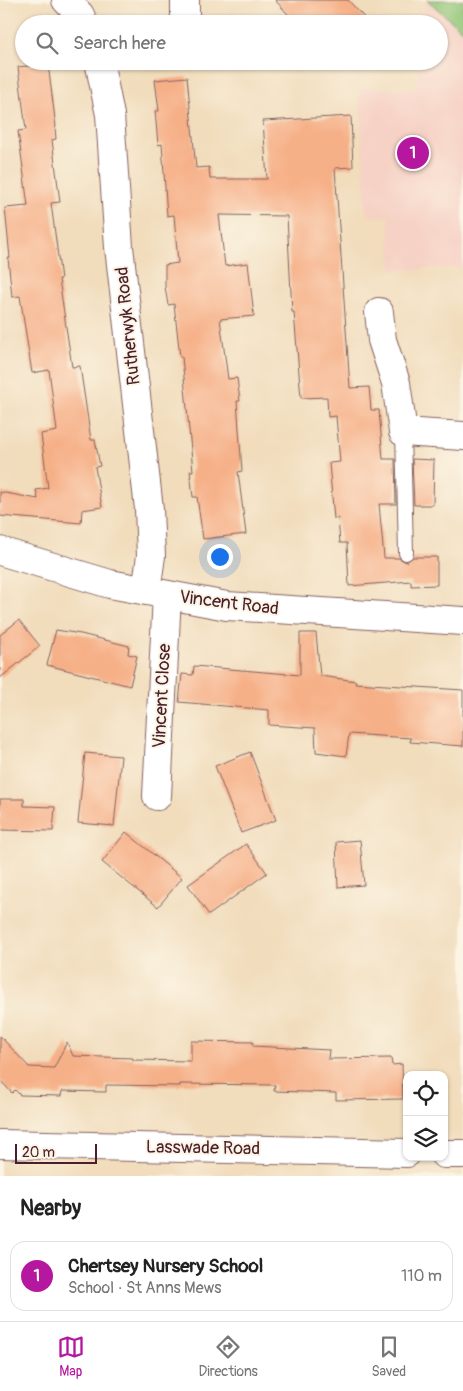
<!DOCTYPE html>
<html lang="en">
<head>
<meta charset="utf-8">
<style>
  body { margin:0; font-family:Pangolin,sans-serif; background:#f2f2f2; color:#222 }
  .controls { position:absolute; right:15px; bottom:15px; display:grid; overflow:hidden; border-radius:10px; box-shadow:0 1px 4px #0004 }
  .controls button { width:45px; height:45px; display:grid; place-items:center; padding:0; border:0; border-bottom:1px solid #e0e0e0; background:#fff; color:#222; font:25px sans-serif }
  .scale { position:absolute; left:15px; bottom:12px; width:82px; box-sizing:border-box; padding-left:5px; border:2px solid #4a1f2b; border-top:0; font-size:14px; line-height:18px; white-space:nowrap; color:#4a1f2b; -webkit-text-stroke:4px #fcf5e5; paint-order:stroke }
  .you { position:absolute; left:219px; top:556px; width:18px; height:18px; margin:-12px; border:4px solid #fff; border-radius:50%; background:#1a73e8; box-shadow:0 0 0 8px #1a73e833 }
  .badge { display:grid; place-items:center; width:32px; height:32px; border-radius:50%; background:#b5179e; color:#fff; font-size:16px; font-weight:700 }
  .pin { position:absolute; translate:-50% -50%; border:2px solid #fff; box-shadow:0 1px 5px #0006 }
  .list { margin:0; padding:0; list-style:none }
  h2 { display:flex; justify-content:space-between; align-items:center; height:65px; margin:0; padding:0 20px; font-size:21px }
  h2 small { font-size:16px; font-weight:400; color:#767676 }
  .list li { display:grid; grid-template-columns:32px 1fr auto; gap:15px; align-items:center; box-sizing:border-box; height:70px; margin:0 10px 10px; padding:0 10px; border:1px solid #e0e0e0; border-radius:15px }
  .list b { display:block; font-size:19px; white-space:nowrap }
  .list p { margin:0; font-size:16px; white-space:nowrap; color:#767676 }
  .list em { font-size:16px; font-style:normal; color:#767676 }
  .icon { flex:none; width:28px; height:28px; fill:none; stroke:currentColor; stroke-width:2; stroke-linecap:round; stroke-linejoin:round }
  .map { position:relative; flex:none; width:463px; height:1176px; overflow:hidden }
  .search { position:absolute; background:#fff; box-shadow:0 1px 4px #0004; left:15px; right:15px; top:15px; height:55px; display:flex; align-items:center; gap:12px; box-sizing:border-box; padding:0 18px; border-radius:28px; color:#767676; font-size:19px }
  .sheet { height:145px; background:#fff }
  nav { display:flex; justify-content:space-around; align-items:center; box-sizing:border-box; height:70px; border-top:1px solid #e0e0e0; background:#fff; font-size:14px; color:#767676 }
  nav a { display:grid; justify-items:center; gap:2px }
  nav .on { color:#b5179e }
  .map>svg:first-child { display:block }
</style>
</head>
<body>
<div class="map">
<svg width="463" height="1176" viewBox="0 0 463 1176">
  <rect width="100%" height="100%" fill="#fcf5e5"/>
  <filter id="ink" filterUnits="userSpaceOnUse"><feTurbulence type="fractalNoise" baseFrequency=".02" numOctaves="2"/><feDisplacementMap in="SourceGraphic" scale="10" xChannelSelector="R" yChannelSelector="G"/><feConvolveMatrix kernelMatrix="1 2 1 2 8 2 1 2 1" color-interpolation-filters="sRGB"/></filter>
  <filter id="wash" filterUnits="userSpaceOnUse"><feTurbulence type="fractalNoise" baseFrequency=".0096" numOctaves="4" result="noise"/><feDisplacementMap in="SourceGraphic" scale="20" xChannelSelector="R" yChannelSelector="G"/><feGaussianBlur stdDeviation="1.12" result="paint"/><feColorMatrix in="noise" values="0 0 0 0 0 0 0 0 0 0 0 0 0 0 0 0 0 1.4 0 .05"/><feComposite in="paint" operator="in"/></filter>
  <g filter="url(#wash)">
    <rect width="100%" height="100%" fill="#f1dcbb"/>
    <path fill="#f6d1c5" d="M425,0l38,31v236l-71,3 -3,-54h-22l-8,-128 57,2 3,-29h20v-37h-16z"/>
    <path fill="#91c678" stroke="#6e7252" d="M427,0h36v31z"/>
    <g id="blocks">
      <path fill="#f6b088" d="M275,0h73l22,24h-73z
        M48,64l8,63h-1l1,12 -4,1 8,62 -9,1 10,76h-2l13,88 8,-1 11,74h4l5,26 -5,1 7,40 -20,3 -1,13 -81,-7v-24l38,7 -2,-9 12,-2 -7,-54 16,-3 -8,-61 -17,3 -12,-77 -8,1 -4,-39h2l-5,-50 23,-2 -10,-75 8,-1 -8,-63z
        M187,77l9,91 13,-1 1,12h57l-4,-58 88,-5 2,51 -18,1 15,220 19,-1 2,23h8l4,49h12l1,45h-17l5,54h15l7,4 7,-5h24v28l-26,1v-5l-62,5 -2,-43h-7l-2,-25 -4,1 -5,-56 11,-1 -4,-46 -8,1 -1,-20 -26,1 -7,-86h-2l-5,-96 -68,-1 6,51 23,-3 6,53 -34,3 8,60 9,-1 3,23h-3l5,70 -4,1 8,62 -43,5 -6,-42h-4l-3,-26h3l-11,-114h-2l-6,-53 -6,1 -3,-18v-22l13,-2 -4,-48 -7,1 -5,-72 -4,1 -3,-34h4l-4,-31z
        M412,459l22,1 -1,45h-19z
        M19,620l21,26 -40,32v-43z
        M56,630l25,4 48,12 -1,8 9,2 -7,30 -83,-21z
        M300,633h16l4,43 36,5 -1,2 108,7v56l-53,-4 1,-4 -62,-4 -3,22 -30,-4 -1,-24 -46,-3v-15l-90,-8 3,-28 11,1 1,-9 106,9z
        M250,752l26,68 -35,13 -26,-67z
        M85,753l36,3 -7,70 -36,-3z
        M0,799h24v7l31,1 -2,24 -53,-1z
        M126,832l56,46 -24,29 -56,-45z
        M360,840l4,45 -26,2 -2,-45z
        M246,844l21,29 -58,42 -21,-30z
        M0,1036l29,31 25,1 13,-26 6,14 60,2v2l58,1v-20l62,1v4l76,4 -1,9 63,-1 1,7 10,-1 1,35 -67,1v-7l-62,-2 1,-6 -95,-1v2l-74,-1v7l-44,-1 -1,5 -41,-1 -5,-5 -3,3 -12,-13z"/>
    </g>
  </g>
  <g filter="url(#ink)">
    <use href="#blocks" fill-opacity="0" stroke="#84615d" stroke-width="1"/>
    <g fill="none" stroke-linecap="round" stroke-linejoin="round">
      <g stroke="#84615d" stroke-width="16">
        <path id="service" d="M403,432l3,121"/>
      </g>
      <g stroke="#84615d" stroke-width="30">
        <path id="minor" d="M66,0l14,15 4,9
          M185,24v-24
          M99,61l11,54 9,132 30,262 2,47 -5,35
          M379,312l3,28 14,43 7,49 60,4
          M0,551l110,33 117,22 236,15
          M157,796l10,-201
          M0,1144l407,9
          M444,1154h19"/>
      </g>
      <use href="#service" stroke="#fff" stroke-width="14"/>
      <use href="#minor" stroke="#fff" stroke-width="28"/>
    </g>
  </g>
  <g text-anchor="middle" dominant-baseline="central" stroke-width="4" stroke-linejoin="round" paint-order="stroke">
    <g font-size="18" fill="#4a1f2b" stroke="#fcf5e5">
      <text transform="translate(128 326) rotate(-96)">Rutherwyk Road</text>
      <text transform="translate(229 603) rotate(7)">Vincent Road</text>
      <text transform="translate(162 696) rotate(-87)">Vincent Close</text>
      <text transform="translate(203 1148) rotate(1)">Lasswade Road</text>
    </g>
  </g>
</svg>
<div class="controls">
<button><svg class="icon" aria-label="locate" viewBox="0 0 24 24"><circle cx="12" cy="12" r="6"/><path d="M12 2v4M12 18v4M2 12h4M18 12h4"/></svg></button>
<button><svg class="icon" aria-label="layers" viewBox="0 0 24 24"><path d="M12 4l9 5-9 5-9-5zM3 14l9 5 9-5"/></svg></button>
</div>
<div class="scale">20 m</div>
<div class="you"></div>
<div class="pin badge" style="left:413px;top:153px">1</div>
<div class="search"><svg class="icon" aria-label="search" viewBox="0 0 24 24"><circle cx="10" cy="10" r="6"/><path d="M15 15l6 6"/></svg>Search here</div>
</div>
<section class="sheet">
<h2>Nearby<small></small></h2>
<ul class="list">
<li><span class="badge">1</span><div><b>Chertsey Nursery School</b><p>School · St Anns Mews</p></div><em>110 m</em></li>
</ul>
</section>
<nav>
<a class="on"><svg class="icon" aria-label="map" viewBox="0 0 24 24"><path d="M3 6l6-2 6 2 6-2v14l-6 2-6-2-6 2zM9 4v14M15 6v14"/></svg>Map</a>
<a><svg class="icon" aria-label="directions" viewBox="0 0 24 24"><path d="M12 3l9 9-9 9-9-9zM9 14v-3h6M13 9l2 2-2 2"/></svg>Directions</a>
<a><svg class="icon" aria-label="saved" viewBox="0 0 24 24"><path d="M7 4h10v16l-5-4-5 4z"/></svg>Saved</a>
</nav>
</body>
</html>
